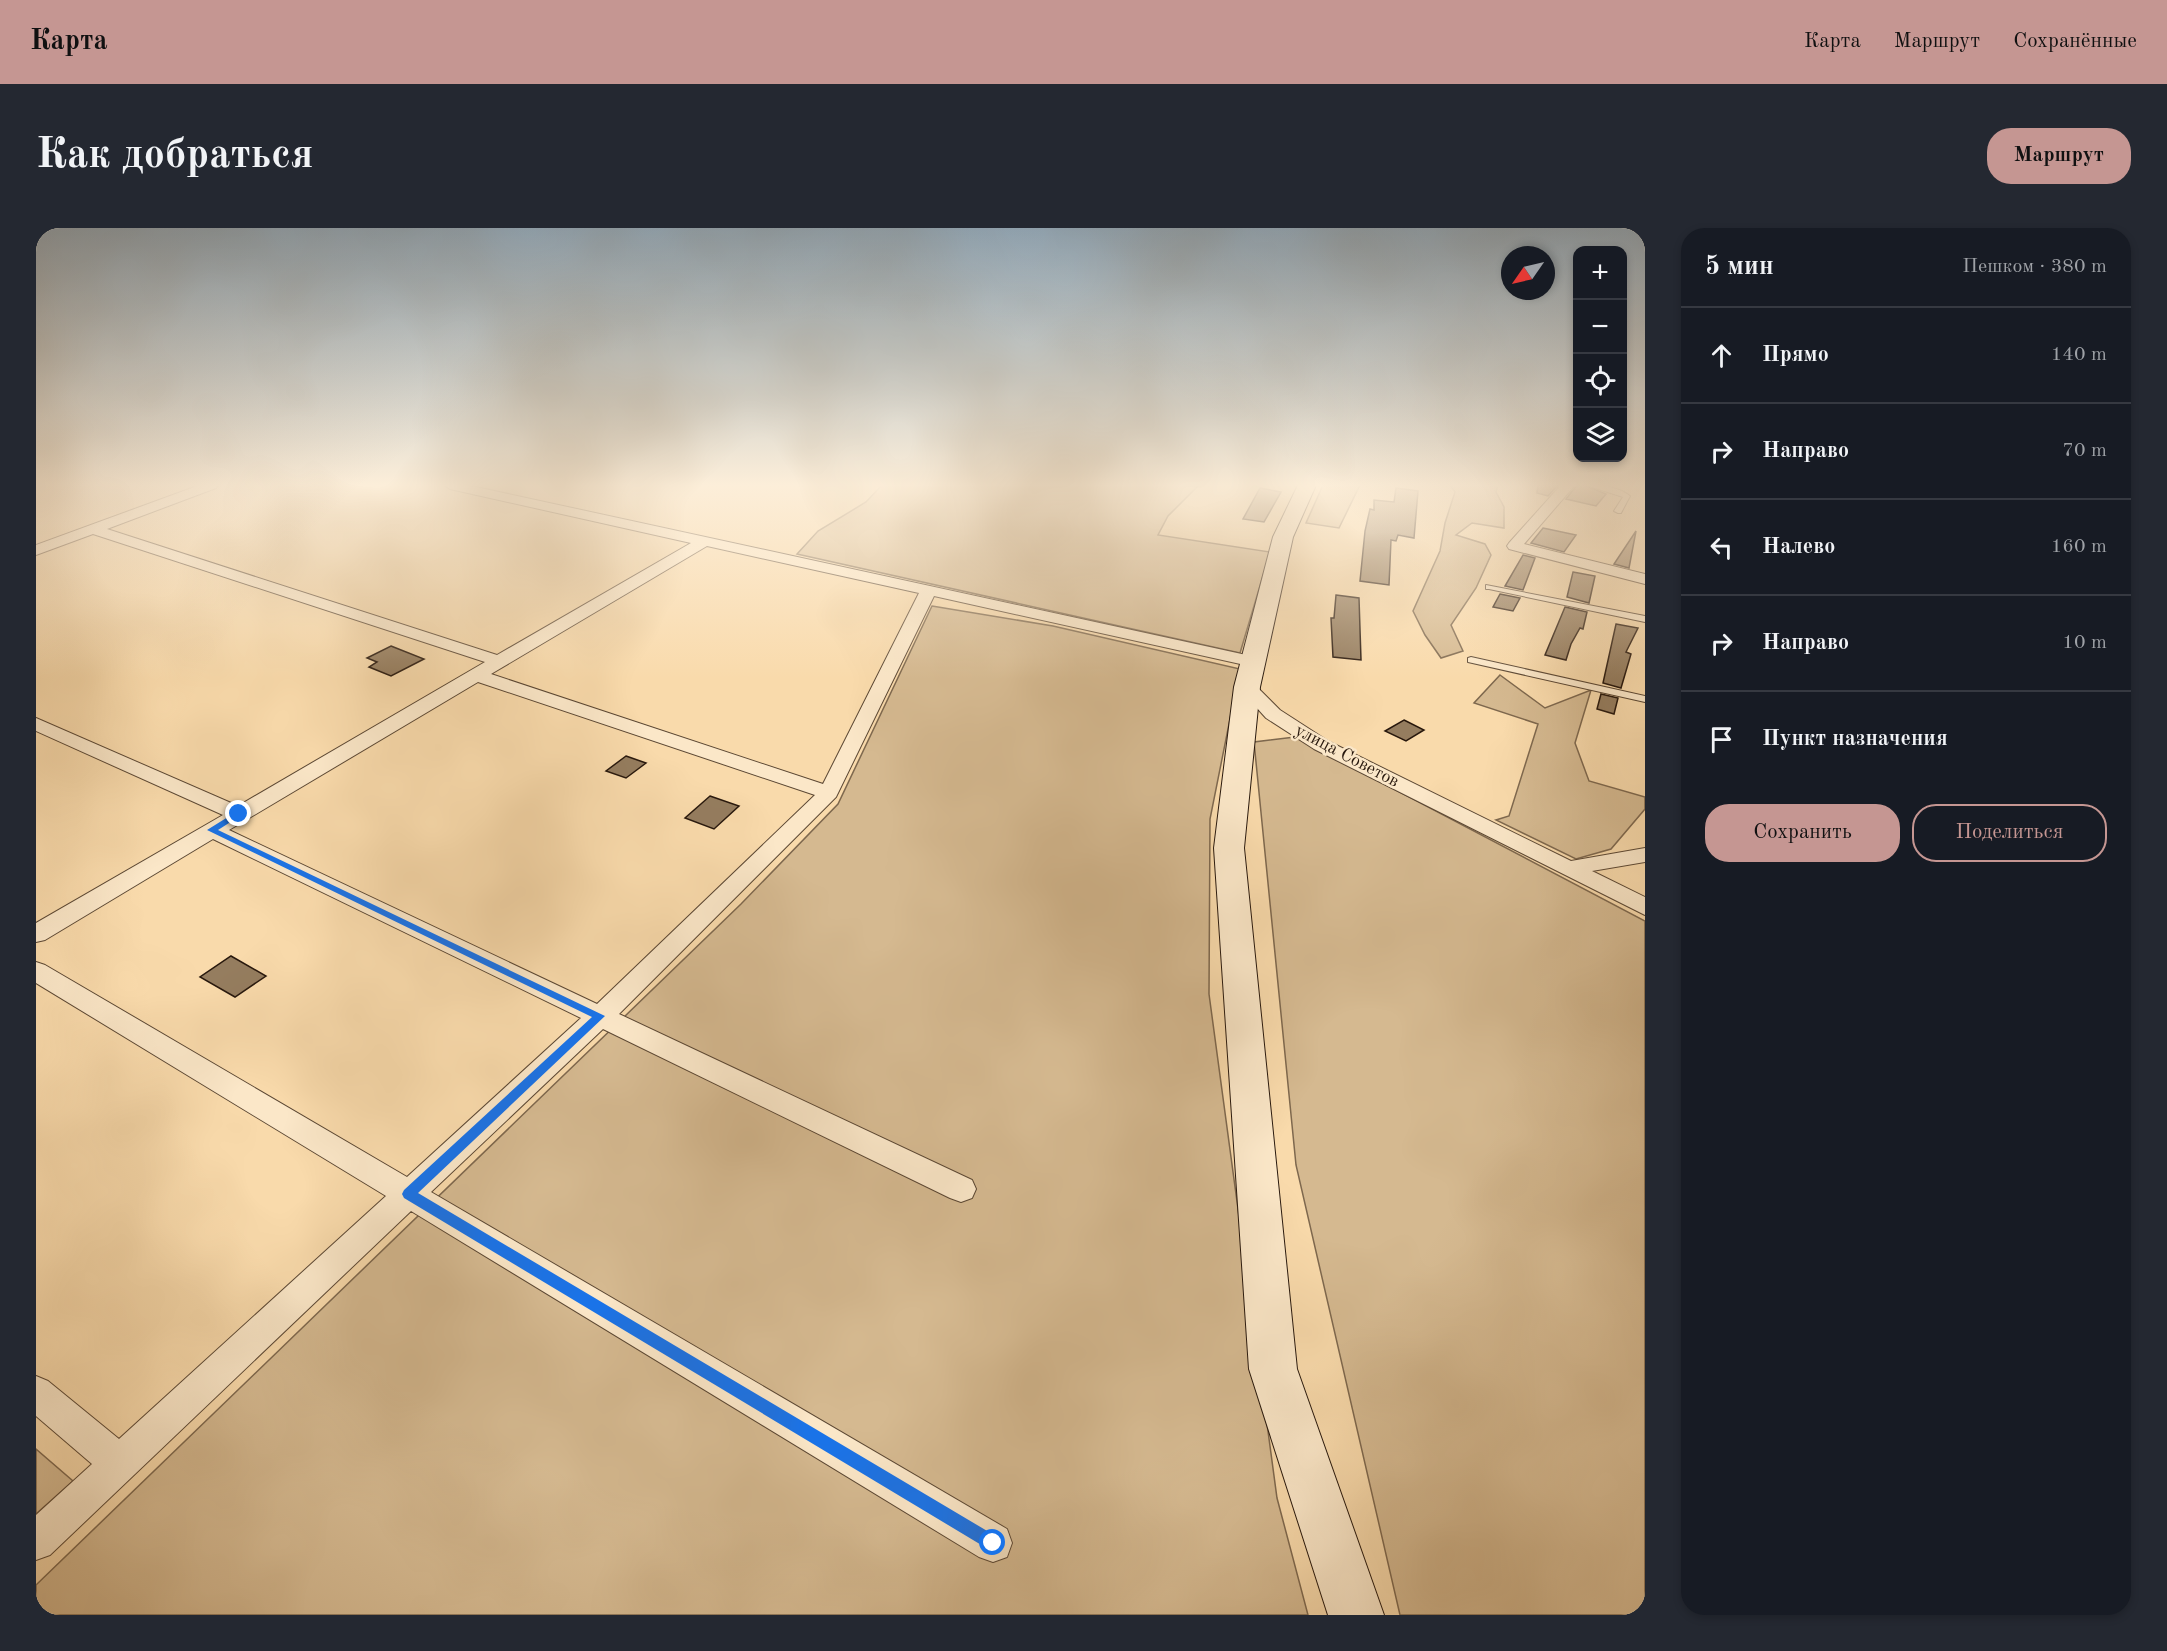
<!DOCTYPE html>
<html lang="ru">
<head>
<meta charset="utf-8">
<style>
  body { margin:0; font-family:"Old Standard TT",serif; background:#242831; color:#f1f3f6 }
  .controls { position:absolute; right:18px; top:18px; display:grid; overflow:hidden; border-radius:12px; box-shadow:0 3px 9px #0003 }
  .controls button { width:54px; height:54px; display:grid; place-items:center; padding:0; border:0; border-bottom:2px solid #363941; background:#171b24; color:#f1f3f6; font:30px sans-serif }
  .compass { position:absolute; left:1465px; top:18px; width:54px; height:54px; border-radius:50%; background:#171b24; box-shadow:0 3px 9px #0003; rotate:236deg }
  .stop { position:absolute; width:18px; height:18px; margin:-14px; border:4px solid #1a73e8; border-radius:50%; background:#fff }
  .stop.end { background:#1a73e8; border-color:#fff; box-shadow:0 2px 6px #0008 }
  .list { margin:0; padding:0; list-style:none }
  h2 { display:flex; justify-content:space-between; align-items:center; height:78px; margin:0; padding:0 24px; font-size:26px }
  h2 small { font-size:20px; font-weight:400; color:#9ea1a6 }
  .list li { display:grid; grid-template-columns:39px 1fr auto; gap:18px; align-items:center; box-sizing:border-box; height:96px; padding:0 24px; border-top:2px solid #363941 }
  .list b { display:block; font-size:22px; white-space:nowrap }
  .list em { font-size:20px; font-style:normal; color:#9ea1a6 }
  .actions { display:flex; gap:12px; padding:18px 24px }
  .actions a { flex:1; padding:14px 0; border:2px solid #c59692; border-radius:24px; text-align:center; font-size:21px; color:#c59692 }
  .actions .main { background:#c59692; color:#111 }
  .icon { flex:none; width:33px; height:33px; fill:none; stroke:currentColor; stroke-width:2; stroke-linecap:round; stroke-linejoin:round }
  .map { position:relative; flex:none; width:1609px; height:1387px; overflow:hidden; border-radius:24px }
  header { display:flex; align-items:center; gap:36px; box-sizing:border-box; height:84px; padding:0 30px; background:#c59692; color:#111 }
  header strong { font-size:28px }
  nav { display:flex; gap:33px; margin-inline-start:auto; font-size:21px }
  .intro { display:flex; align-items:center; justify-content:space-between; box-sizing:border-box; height:144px; padding:0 36px }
  h1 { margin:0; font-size:42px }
  .button { padding:15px 27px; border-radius:24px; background:#c59692; color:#111; font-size:21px; font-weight:700 }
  main { display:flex; gap:36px; padding:0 36px }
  aside { flex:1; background:#171b24; border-radius:24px; box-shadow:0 3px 9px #0003 }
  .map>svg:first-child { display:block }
</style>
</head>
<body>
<header>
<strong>Карта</strong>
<nav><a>Карта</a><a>Маршрут</a><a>Сохранённые</a></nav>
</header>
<div class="intro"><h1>Как добраться</h1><a class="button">Маршрут</a></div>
<main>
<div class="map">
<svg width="1609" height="1387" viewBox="0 0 1609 1387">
  <rect width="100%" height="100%" fill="#f9daab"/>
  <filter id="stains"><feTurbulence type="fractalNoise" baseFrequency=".00333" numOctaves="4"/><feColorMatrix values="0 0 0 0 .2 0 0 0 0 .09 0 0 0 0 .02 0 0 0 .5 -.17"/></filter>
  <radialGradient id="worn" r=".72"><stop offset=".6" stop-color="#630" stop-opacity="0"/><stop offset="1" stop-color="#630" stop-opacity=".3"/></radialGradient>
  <path fill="#d5b990" stroke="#7e684e" stroke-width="1.5" d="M846,257h317l-31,31 -10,19 112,17 -30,101 -443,-99 21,-23 48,-29z
    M1287,257h37l-21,43 -33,-5z
    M1414,257h48l-2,7 8,15v21l-32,-5 -16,12 29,9 6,11 -15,33 -25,37 12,26 -22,7 -16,-23 -12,-24 27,-60 5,-28 10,-31z
    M896,378l121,20 187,43 -30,150 -1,175 68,504 31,117h-1272v-30l705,-681 97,-100z
    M1464,447l45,33 46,-18 -16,53 14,38 56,16v12l-34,40 -35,10 -80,-39 13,-4 29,-92 -64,-21z
    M1259,509l350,184v694h-245l-104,-450 -42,-423z
    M0,1221l37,32 -37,33z"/>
  <path fill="#957d5f" stroke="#28180d" stroke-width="1.5" d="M1502,257h20l-10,11 -11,-3z
    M1541,257h7l22,9 -10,12 -30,-7z
    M1224,260l21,4 -17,30 -21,-3z
    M1360,260l22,3 -4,47 -16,-3 -2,6 -5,-1 -2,45 -29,-4 5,-50 5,-22 4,1v-10l20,2z
    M1507,300l33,7 -12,17 -33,-9z
    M1600,303l-7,37 -15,-4z
    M1487,327l12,3 -12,32 -18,-4z
    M1537,344l22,4 -6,27 -22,-6z
    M1464,366l20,4 -7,13 -20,-4z
    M1300,367l23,3 2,62 -28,-3 -2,-39h3z
    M1529,379l22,5 -4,17 -3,-1 -9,16 -5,16 -21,-5z
    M1580,396l22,4 -12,24 5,2 -10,34 -18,-5z
    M355,418l33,13 -33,17 -22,-9 8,-5 -10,-4z
    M1565,466l17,4 -4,16 -17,-5z
    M1368,492l20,10 -18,11 -21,-10z
    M590,528l20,7 -20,15 -20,-7z
    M674,568l29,10 -25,23 -29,-11z
    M195,728l35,20 -31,21 -35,-20z"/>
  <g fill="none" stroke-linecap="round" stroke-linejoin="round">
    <g stroke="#5c4834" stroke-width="2">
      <path id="service" d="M1550,257c14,-1 32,2 44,11l-9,17h-3l-4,-2 9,-14z
        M1450,357l159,31v6l-156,-33h-3z
        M1435,429l174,39v6l-177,-40v-4z"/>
    </g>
    <g stroke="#5c4834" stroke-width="2">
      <path id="minor" d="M164,257h18l-2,3 -109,41 390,126 194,-112 -241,-54 -6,-4h23l793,173 3,4 -3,4 -6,1 -320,-71 -98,201 -217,217 353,166 4,9 -4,9 -11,4 -11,-4 -347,-169 -172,163 576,337 5,14 -5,14 -14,5 -14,-5 -568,-346 -361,344 -14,5v-45l56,-51 -56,-48v-40l12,5 71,58 267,-243 -350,-213v-21l9,3 362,212 174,-159 -368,-179 -168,101 -9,2v-19l187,-108 -187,-84v-13l202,88 247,-144 -392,-128 -57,21v-10zM671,318l212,47 -96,191 -332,-110zM442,454l337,113 -218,209 -368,-174z
        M1525,257h14l-51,59 121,30v10l-136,-35 -2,-3 2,-3z
        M1211,453l6,2 27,27 48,31 243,120 74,-13v14l-53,9 53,26v18l-331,-166 -48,-31 -28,-31 3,-4z"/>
    </g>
    <g stroke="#28180d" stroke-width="2">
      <path id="secondary" d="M1262,257h18l-23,52 -33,150 -16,161 53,521 87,246h-56l-79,-246 -35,-521 20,-161 39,-150z"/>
    </g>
    <use href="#service" fill="#fbe7c8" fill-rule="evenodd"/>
    <use href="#minor" fill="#fbe7c8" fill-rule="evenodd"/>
    <use href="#secondary" fill="#fbe7c8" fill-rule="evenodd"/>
  </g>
  <linearGradient id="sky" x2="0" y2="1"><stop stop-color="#92a9ba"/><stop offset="0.57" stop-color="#fceed9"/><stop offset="1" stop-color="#fceed9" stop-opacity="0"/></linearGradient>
  <rect width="1609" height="451" fill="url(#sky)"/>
  <path fill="#1a73e8" d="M200,584l7,2 -25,16 387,186 -187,177 581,345 2,5 -2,6 -6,2 -5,-2 -584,-351 -2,-4 2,-4 188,-173 -385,-187z"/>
  <g text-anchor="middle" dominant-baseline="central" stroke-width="5" stroke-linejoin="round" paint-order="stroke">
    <g font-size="18" fill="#28180d" stroke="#fbe7c8">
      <text transform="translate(1311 528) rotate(28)">улица Советов</text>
    </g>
  </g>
  <rect width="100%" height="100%" filter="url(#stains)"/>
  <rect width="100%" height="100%" fill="url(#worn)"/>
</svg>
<div class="controls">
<button>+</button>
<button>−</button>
<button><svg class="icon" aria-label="locate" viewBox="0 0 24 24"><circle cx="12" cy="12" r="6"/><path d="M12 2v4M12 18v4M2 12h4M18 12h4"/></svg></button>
<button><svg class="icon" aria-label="layers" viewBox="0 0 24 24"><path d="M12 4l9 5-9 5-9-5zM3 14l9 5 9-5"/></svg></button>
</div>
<svg class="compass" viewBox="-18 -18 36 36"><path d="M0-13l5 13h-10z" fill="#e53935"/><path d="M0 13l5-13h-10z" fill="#9ea1a6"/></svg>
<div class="stop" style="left:957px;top:1315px"></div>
<div class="stop end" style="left:203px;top:586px"></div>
</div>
<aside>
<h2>5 мин<small>Пешком · 380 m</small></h2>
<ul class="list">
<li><svg class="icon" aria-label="ahead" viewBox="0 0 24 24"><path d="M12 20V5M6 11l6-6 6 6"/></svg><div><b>Прямо</b></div><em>140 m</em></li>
<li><svg class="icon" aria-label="right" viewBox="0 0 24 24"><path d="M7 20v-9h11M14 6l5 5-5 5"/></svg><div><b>Направо</b></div><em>70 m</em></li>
<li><svg class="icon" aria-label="left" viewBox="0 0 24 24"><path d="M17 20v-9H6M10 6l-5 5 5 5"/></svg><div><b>Налево</b></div><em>160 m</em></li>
<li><svg class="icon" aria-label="right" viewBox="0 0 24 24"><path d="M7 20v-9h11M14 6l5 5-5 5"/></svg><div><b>Направо</b></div><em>10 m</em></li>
<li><svg class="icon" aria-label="arrive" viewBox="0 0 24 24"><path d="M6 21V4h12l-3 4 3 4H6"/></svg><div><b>Пункт назначения</b></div></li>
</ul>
<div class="actions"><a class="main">Сохранить</a><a>Поделиться</a></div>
</aside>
</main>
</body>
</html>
